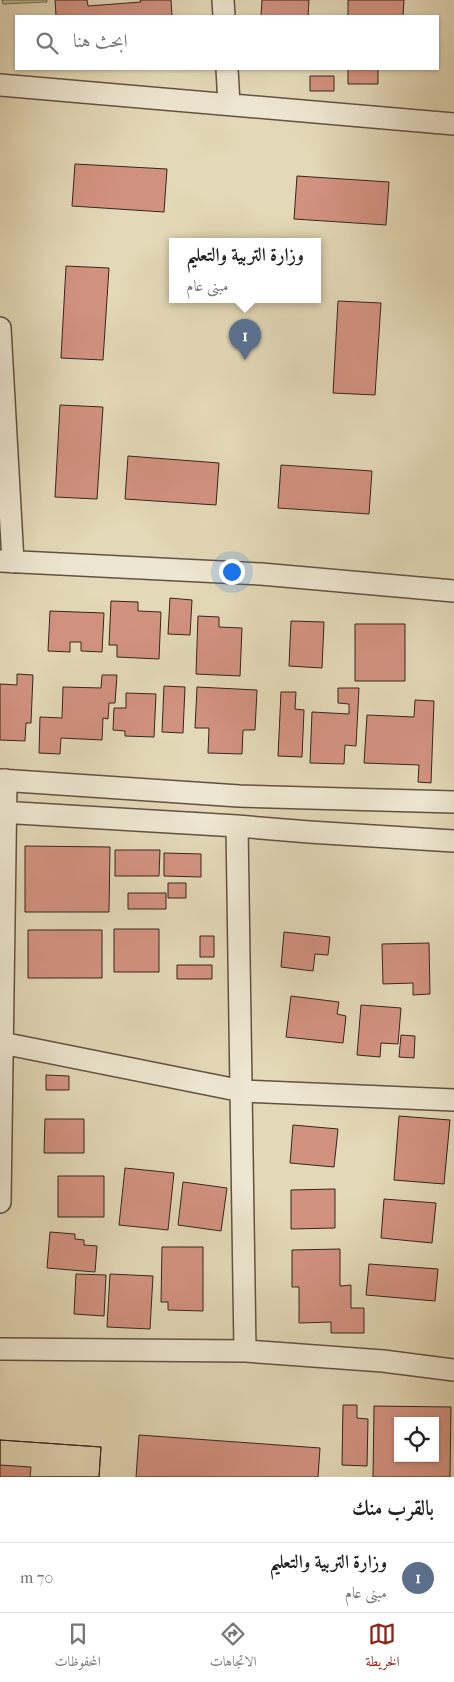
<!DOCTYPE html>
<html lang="ar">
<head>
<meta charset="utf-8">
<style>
  body { margin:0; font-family:"IM FELL French Canon",Amiri,serif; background:#f6f6f6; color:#222; direction:rtl }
  .controls { position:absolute; right:15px; bottom:15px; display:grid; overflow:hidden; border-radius:0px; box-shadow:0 1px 4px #0004 }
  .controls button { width:45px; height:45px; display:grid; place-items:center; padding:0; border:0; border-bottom:1px solid #e0e0e0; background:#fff; color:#222; font:25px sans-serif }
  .you { position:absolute; left:231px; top:571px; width:18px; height:18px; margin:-12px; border:4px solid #fff; border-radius:50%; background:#1a73e8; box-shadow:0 0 0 8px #1a73e833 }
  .badge { display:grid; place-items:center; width:32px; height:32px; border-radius:50%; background:#8f2418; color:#fff; font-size:16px; font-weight:700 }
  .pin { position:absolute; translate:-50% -41px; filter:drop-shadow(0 1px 2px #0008) }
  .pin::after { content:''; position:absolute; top:26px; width:18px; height:15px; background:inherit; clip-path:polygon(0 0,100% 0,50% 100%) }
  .popup { position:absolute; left:169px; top:238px; width:152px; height:65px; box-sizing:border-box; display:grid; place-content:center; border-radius:0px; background:#fff; filter:drop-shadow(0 1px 4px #0005); font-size:16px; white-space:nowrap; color:#767676 }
  .popup b { font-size:19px; color:#222 }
  .popup::after { content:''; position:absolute; left:50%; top:100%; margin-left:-10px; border:10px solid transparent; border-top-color:#fff }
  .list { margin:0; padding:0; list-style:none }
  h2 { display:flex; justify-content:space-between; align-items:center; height:65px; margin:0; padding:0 20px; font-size:21px }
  h2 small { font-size:16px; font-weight:400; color:#767676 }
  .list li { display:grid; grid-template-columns:32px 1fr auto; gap:15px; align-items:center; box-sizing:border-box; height:70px; padding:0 20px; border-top:1px solid #e0e0e0 }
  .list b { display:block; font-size:19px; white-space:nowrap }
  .list p { margin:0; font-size:16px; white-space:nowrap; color:#767676 }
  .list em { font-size:16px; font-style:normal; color:#767676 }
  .icon { flex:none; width:28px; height:28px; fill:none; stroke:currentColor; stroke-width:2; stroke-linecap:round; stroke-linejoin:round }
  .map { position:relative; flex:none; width:454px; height:1477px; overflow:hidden; direction:ltr }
  .search { position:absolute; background:#fff; box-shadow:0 1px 4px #0004; left:15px; right:15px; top:15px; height:55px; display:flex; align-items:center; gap:12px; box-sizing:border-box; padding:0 18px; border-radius:0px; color:#767676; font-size:19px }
  .sheet { height:135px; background:#fff }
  nav { display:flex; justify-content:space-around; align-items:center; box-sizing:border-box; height:70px; border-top:1px solid #e0e0e0; background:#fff; font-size:14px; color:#767676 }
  nav a { display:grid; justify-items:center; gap:2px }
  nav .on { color:#8f2418 }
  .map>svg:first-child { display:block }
</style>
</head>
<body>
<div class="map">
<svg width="454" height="1477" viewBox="0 0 454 1477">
  <rect width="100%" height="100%" fill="#e3d8b7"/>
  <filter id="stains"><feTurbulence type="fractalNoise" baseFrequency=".004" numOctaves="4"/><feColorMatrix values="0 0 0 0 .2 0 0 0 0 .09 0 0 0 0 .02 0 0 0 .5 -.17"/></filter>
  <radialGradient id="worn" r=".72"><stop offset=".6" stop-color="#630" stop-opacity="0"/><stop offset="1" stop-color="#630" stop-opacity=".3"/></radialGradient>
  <path fill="#b0bf90" stroke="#747256" d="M2,0h45v2l-44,2z"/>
  <path fill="#d29280" stroke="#38251b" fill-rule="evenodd" d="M55,0h32l1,6 53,-4 -1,-2h31l1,16h-116z
    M262,0h47l-1,16h-47z
    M348,0h56l-1,16h-55z
    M348,69h30v15h-30z
    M310,76h24v15h-24z
    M75,164l92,5 -3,43 -92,-6z
    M297,176l92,6 -3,43 -92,-6z
    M66,266l43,2 -6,92 -42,-2z
    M338,301l43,2 -6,92 -42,-2z
    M60,405l43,2 -6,92 -42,-2z
    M128,456l91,7 -3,42 -91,-6z
    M281,465l91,6 -3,43 -91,-6z
    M170,598l22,2 -2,35 -22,-1z
    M111,601l27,1v9l23,1 -2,47 -42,-2v-12h-8z
    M50,611l54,2 -2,39 -21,-1v-9h-11v10l-22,-1z
    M198,616l21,1v10l23,1 -2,48 -44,-2z
    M291,621l33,1 -2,46 -33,-2z
    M355,624h50v57h-50z
    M17,674l16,1 -2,48h-5l-1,18 -25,-1v-56l17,1z
    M102,675h15l-2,28h-6l-1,16 -5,-1 -1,22 -41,-2 -1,16 -21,-1 1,-36 22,1 1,-31 38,1z
    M164,686l21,1 -2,46 -21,-1z
    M197,687l60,3 -2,40h-12l-1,24 -34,-1 1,-25h-14z
    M338,688h21l-3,58 -11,-1 -1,19 -34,-1 2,-51 37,2v-10l-11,-1z
    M281,692h15l-1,17 9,1 -2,47 -24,-1z
    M126,693l30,1 -2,43 -29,-1v-5l-12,-1 1,-22h12z
    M415,700l19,1 -3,82 -13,-1 1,-17 -55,-2 3,-48 47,2z
    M25,846l85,1 -1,65h-84z
    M115,850h45l-1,26h-44z
    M164,853l37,1v23l-37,-1z
    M168,883h18v15h-18z
    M128,893h38v16h-38z
    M114,929h45v43h-45z
    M28,930h74v48h-74z
    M284,932l46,5 -2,18 -13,-1 -2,17 -32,-4z
    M200,936h14v21h-14z
    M429,943l1,51 -17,1v-12l-30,1 -1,-40z
    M177,965h35v14h-35z
    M291,996l48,6 -2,12 9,2 -3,27 -57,-6z
    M361,1005l40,3 -3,36 -17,-1 -1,14 -23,-2z
    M401,1035l14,1 -1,22 -15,-1z
    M46,1075l23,1v14h-23z
    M399,1116l51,4 -6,64 -50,-4z
    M45,1119h39v34h-40z
    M293,1125l45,4 -4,38 -44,-4z
    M125,1168l49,5 -6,57 -49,-5z
    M58,1176h46v41h-46z
    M183,1182l44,6 -6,43 -43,-6z
    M335,1189v39l-44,1v-39z
    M384,1199l52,4 -4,40 -51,-5z
    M50,1232l25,2v5l9,1v5l13,1 -2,26 -48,-4z
    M162,1247h41v64l-35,-1v-8h-7z
    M340,1249v37l11,-1v23h13v25h-33v-11l-32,1v-36h-7v-37z
    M369,1264l69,5 -3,32 -69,-6z
    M76,1274l30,1 -2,41 -30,-2z
    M110,1274l43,2 -3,53 -43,-2z
    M343,1405h14v13l11,1 -1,47 -25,-1z
    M374,1406l77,1 -1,70h-77zM398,1421h37v37h-37z
    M139,1435l181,13 -2,29h-182z
    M0,1440l101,7 -2,30h-69l1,-10 -31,-2z
    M0,1440l101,7 -2,30h-99z"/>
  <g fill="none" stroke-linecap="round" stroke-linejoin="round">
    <g stroke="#635242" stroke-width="24">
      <path id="minor" d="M223,0l1,16
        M227,69l2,35
        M0,85l454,39
        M0,328l13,234
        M0,561l261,13 193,17
        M0,780l239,16 215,6
        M0,812l237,14 72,6 145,9
        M237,826l8,525
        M2,1043l240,48 212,9
        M0,1202l6,-422
        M0,1349l245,2 138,10 71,9"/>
    </g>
    <use href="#minor" stroke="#ede6d0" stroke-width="21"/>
  </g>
  <rect width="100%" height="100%" filter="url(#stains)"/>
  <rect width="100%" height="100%" fill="url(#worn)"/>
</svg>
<div class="controls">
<button><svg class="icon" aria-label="locate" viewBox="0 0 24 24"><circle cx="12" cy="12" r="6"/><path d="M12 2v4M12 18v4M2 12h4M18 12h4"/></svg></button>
</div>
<div class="you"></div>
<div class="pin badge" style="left:245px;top:360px;background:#5c6f8a">1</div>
<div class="popup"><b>وزارة التربية والتعليم</b>مبنى عام</div>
<div class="search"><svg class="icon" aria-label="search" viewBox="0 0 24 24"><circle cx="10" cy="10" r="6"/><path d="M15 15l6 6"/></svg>ابحث هنا</div>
</div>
<section class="sheet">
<h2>بالقرب منك<small></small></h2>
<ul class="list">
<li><span class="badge" style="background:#5c6f8a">1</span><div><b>وزارة التربية والتعليم</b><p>مبنى عام</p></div><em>70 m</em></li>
</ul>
</section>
<nav>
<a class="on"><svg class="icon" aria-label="map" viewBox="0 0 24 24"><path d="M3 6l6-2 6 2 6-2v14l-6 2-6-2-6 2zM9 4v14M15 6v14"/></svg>الخريطة</a>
<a><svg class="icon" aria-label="directions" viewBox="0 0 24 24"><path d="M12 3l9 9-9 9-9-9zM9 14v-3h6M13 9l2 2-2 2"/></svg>الاتجاهات</a>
<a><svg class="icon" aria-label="saved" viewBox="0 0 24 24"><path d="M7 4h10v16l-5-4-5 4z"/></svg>المحفوظات</a>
</nav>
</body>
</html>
